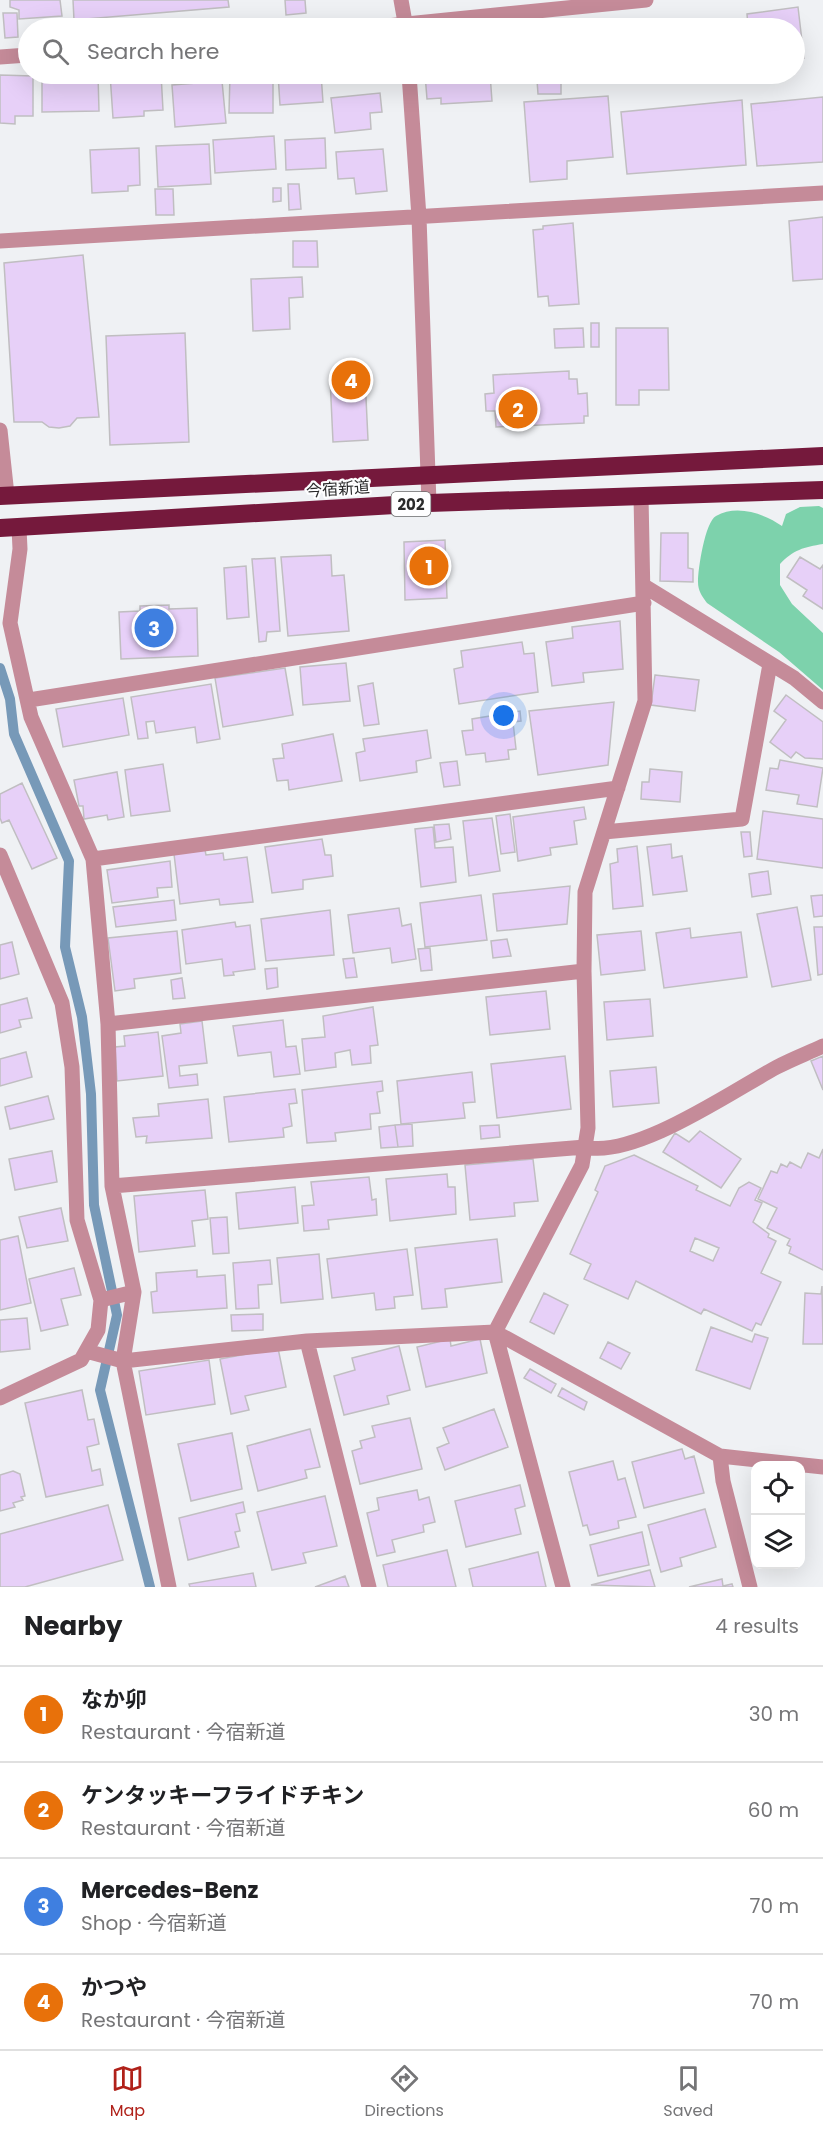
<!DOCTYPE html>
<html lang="en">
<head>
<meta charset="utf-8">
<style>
  body { margin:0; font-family:Poppins,"Noto Sans JP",sans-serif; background:#f6f6f6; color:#202124 }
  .controls { position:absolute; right:18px; bottom:18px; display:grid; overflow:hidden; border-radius:12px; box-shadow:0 6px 24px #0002 }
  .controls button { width:54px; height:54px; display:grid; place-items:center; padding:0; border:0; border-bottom:2px solid #e0e0e0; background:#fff; color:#202124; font:30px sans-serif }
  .you { position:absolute; left:504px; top:716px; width:21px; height:21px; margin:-15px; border:4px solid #fff; border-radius:50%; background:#1a73e8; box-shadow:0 0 0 9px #1a73e833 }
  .badge { display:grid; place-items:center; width:39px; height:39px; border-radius:50%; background:#b02119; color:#fff; font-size:20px; font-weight:700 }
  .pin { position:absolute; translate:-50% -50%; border:3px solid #fff; box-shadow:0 2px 6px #0006 }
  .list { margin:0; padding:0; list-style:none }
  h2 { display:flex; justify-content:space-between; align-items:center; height:78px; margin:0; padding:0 24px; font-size:26px }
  h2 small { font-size:20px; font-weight:400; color:#757577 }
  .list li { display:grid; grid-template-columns:39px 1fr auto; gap:18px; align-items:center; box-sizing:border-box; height:96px; padding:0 24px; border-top:2px solid #e0e0e0 }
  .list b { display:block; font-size:22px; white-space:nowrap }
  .list p { margin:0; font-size:20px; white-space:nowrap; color:#757577 }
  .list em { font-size:20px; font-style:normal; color:#757577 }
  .icon { flex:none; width:33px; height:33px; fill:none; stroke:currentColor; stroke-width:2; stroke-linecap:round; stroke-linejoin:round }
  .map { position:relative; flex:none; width:823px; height:1587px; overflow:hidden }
  .search { position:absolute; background:#fff; box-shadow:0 6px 24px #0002; left:18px; right:18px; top:18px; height:66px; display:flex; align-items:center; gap:15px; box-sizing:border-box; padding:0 21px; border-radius:33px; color:#757577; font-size:22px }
  .sheet { height:462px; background:#fff }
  nav { display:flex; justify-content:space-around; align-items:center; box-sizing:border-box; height:84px; border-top:2px solid #e0e0e0; background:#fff; font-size:16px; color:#757577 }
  nav a { display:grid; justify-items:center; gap:3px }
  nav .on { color:#b02119 }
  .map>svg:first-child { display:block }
</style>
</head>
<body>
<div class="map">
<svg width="823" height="1587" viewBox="0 0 823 1587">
  <rect width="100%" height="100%" fill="#eff1f4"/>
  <path fill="#7dd2ac" d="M819,506l4,2v36c-19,3 -30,6 -43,20v21l12,19 31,29v57l-44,-38 -72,-49c-5,-7 -9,-12 -9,-21 0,-13 7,-60 18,-66 21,-12 49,-2 66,10l4,-12 14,-7z"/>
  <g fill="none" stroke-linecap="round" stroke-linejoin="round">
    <path stroke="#7799b8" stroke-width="10" d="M0,668l10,31 4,35 55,127 -4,86 17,70 9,77 3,111 23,110 -17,75 50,197"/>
  </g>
  <path fill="#e7d0f8" stroke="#c0bec1" stroke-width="1.5" fill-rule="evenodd" d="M10,0h50l2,16 -43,3v-9l-9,-3z
    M73,0h155l1,7 -155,13z
    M285,0h20l1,13 -20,2z
    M798,7l6,51 -10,1v-31h-50l4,-1 -1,-13z
    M3,13h14l1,24 -13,1z
    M661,19l2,9h-50v-2z
    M42,74h56l1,37 -57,1z
    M110,74h51l2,36 -19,1v5l-31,2z
    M230,74h43v39h-44z
    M278,74h43l2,28 -43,3z
    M332,74h20v4l-19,2z
    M425,74h65l2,27 -51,3v-6l-14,1z
    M523,74h38v20h-23l-1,-14 -13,1z
    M620,74h22l1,5 -22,3z
    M673,74h35l-14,2 1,3 -21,4z
    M0,75l33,1v40h-18v8l-15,-1z
    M222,81l4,42 -51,4 -3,-42z
    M380,93l2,19 -12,1 1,16 -36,4 -4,-35z
    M608,96l5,61 -46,4v18l-37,3 -6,-80z
    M823,97v65l-66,4 -6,-62z
    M742,100l4,65 -119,9 -6,-62z
    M274,136l2,33 -61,4 -2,-33z
    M325,138l1,30 -40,2 -1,-30z
    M209,144l2,40 -53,3 -2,-41z
    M139,148l1,37 -12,1v5l-36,2 -2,-43z
    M383,149l4,42 -31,3 -2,-16 -16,1 -2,-27z
    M288,184h11l2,25 -12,1z
    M273,188h8v13l-8,1z
    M155,189h18l1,26h-18z
    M823,217v62l-30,2 -4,-60z
    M573,223l6,81 -30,2 -1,-10 -10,1 -5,-67 10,-1v-3z
    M293,241h24l1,26h-25z
    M83,255l16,162 -22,1 -7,8 -11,2 -10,-1 -7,-5h-28l-10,-159z
    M302,277l1,20 -14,1 1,31 -37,2 -2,-52z
    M591,323h8v24h-8z
    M583,328l1,19 -29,1 -1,-19z
    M616,328h52l1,62h-30v15h-23z
    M185,333l4,109 -79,3 -4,-109z
    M569,371v8h8l1,15 9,-1 1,23h-4v7l-88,4 -1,-16h-9l-1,-17 9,-1 -1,-18z
    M365,377l3,63 -35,2 -3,-64z
    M661,533h27v35l5,1v13l-33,-1z
    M445,540l2,58 -42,2 -1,-58z
    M331,555l1,21 12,-1 5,56 -61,5 -7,-79z
    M800,557l20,12 3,-4v44l-20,-13 4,-6 -20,-13z
    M275,558l5,73 -13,1 -1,9 -7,1 -7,-83z
    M246,566l3,51 -22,2 -3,-51z
    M169,605v4l28,-1 1,48 -77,3 -2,-47 21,-1v-5z
    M620,621l3,48 -40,4 1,9 -32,4 -6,-44 27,-4 -1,-11z
    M522,642l2,12 10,-1 4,39 -79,12 -5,-35 9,-2 -2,-16z
    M346,663l4,38 -47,4 -3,-38z
    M285,668l8,47 -70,12 -8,-49z
    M655,675l44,5 -4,31 -44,-6z
    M373,683l6,41 -15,2 -6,-40z
    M211,684l9,55 -23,4 -2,-16 -39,6 -2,-12 -8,1 2,16 -10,1 -7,-42z
    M786,695l37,27v37l-18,-1 -9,-6 -5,6 -21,-16 16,-22 -12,-9z
    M123,698l6,37 -66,12 -7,-38z
    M614,702l-6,63 -70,10 -9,-64z
    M520,711l1,10 -8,1 3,27 -8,1 1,9 -23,3 -1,-9 -19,2 -4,-24 11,-1 -1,-11z
    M427,730l4,28 -15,3 1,11 -57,9 -4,-28 9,-2 -2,-12z
    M333,734l9,47 -53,9 -1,-10 -11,1 -4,-22 11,-1 -2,-14z
    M780,760l43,8 -6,39 -20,-3 2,-9 -33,-5 4,-22 8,1z
    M457,761l3,24 -16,2 -4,-24z
    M163,764l7,47 -39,5 -6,-46z
    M650,769l32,3 -2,30 -39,-3 1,-17h7z
    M117,772l7,45 -16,3 -1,-5 -23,4 -1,-13h-4l-5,-26z
    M22,783l35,75 -25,11 -23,-49 -7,3 -2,-5v-24z
    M584,807l2,12 -12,2 3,23 -27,4 1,7 -33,6 -5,-44z
    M763,811l60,8v49l-66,-9z
    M510,814l5,38 -14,2 -5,-38z
    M492,818l8,53 -31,5 -6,-55z
    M449,824l2,15 -15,3 -2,-17z
    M433,827l2,21 18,-1 3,35 -35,5 -6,-58z
    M741,832h9l2,24 -8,1z
    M322,839l3,16h6l2,21 -30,4v9l-31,4 -7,-46z
    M671,844l1,14 10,-2 5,35 -34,4 -6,-48z
    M637,846l6,60 -30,3 -3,-45 8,-2 -1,-13z
    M205,850l1,5 17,-2 1,7 23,-3 6,45 -33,3 -1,-6 -39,5 -6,-50z
    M170,861l2,26 -15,1 1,9 -46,6 -5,-33z
    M768,871l3,23 -19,3 -3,-23z
    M570,886l-3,38 -70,7 -4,-37z
    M481,895l6,45 -62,7 -5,-44z
    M823,895v21l-9,1 -3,-21z
    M174,900l2,20 -60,7 -3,-20z
    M797,907l14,73 -39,7 -15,-73z
    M399,908l3,18 9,-2 5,35 -24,4 -2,-15 -37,5 -5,-38z
    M330,910l4,45 -68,6 -5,-42z
    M235,922l1,5 14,-2 5,44 -22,3 1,3 -10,1 -2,-17 -36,5 -4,-34z
    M814,927h9v47l-5,1z
    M690,928l1,10 50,-6 6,45 -83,11 -8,-55z
    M177,931l4,42 -47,6 1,9 -20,3 -7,-53z
    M641,931l4,39 -44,5 -4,-40z
    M507,939l4,17 -18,2 -2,-17z
    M12,942l7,32 -19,5v-34z
    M430,948l2,22 -11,1 -3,-22z
    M354,958l3,19 -11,1 -3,-19z
    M277,968l1,19 -11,2 -2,-20z
    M182,978l3,20 -12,1 -2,-19z
    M546,991l4,38 -60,6 -4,-38z
    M27,998l5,20 -13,2 2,7 -21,6v-28z
    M650,999l3,37 -46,4 -3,-38z
    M373,1007l5,38 -8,1 1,17 -19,2 -2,-15 -15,3 1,14 -31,4 -3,-32 23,-2 -2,-21z
    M283,1020l3,27 10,-1 4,28 -26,3 -3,-25 -33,4 -5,-30z
    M202,1021l5,42 -28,3 1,10 17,-2 1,11 -29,3 -7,-52 19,-3 -1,-9z
    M158,1032l5,44 -46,5 -2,-34 10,-1 -1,-10z
    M26,1052l6,25 -32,9v-27z
    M565,1056l6,53 -74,9 -6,-54z
    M823,1056v34l-12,-29z
    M656,1067l3,36 -46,4 -3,-36z
    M472,1072l3,30 -12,1 2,15 -64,6 -4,-43z
    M382,1081l1,10 -6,1 3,21 -10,1 1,15 -36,4 1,8 -29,2 -5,-53z
    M295,1089l2,14 -8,1 3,22 -9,2 1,9 -55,5 -5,-45z
    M48,1096l6,23 -44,10 -5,-22z
    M208,1099l4,39 -66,5 1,-7 -11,1 -3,-19 26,-2 -1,-12z
    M412,1124l1,22 -15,1 -3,-22z
    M395,1125l3,22 -17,1 -2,-21z
    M499,1125l1,12 -19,2 -1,-13z
    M700,1131l41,28 -20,29 -58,-36 12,-19 14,9z
    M823,1149v121l-34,-17 2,-6 -4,-2 3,-6 -23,-11 10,-20 -19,-9 13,-28 6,2 4,-9 6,3 3,-5 11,6 7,-15 11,5z
    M52,1151l5,31 -42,8 -6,-31z
    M634,1155l64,31 -2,4 34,16 9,-18 10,-6 12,6 -6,12 7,3 -9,19 16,12 -1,3 8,4 -15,32 20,9 -20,43 -5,-2 -4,8 -48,-22 -3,5 -65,-33 -8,18 -44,-20 7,-15 -21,-10 28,-62 -3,-2 10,-24zM695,1238l24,10 -6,13 -23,-10z
    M533,1159l5,42 -24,2 1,13 -45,4 -5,-55z
    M447,1174l1,13h7l1,27 -66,7 -4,-42z
    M369,1177l3,23 4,-1 1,16 -49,5 1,9 -25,2 -2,-25 12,-1 -3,-23z
    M295,1187l3,36 -59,6 -3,-36z
    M205,1190l3,29 -16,2 3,25 -56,6 -5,-56z
    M61,1208l7,33 -41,7 -8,-31z
    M227,1217l2,36 -16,1 -3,-36z
    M18,1236l13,67 -31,7v-70z
    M497,1239l5,43 -57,7 2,18 -25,2 -7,-61z
    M407,1249l6,46 -19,2 1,11 -19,2 -2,-17 -42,5 -5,-39z
    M319,1254l4,45 -42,4 -4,-45z
    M270,1260l2,24 -14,1 1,23 -23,1 -3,-46z
    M74,1268l7,27 -20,4 7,26 -27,6 -12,-52z
    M197,1270v7l28,-2 2,33 -74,5 -2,-21 6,-1 -1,-18z
    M822,1286l1,58h-20l2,-51 16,1z
    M544,1293l24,12 -14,29 -24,-12z
    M263,1314v16l-31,1 -1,-16z
    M27,1318l3,31 -30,3v-32z
    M711,1327l41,15 3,-8 13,4 -18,51 -54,-19z
    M450,1339l1,7 29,-7 7,34 -61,14 -9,-40z
    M608,1342l22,11 -9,16 -21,-11z
    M399,1346l11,44 -23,6 2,8 -45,11 -10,-39 21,-6 -3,-12z
    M278,1348l8,39 -41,9 4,14 -18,4 -11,-55z
    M209,1360l6,44 -69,11 -7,-44z
    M530,1369l26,15 -5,9 -27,-15z
    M562,1388l25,14 -3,8 -26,-14z
    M82,1390l6,30 6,-1 5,25 -12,3 5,24 8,-2 3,16 -57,12 -21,-94z
    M494,1409l14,38 -63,23 -8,-22 12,-5 -6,-15z
    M410,1418l12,51 -62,15 -8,-33 10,-3 -2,-7 15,-4 -3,-11z
    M310,1429l10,38 -15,3 2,8 -49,13 -11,-45z
    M232,1433l10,56 -51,12 -13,-57z
    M682,1449l3,10 9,-3 10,37 -60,15 -12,-46z
    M613,1461l5,19 7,-2 11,39 -18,4 1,7 -29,7 -3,-10 -4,1 -14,-54z
    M13,1471l7,3 5,22 -4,1 2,3 -10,3 2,4 -15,4v-36z
    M520,1485l5,21 -10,3 6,25 -55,13 -11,-46z
    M417,1490l2,10 10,-3 6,25 -12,3 1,7 -32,8 3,12 -18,4 -10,-43 12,-3 -2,-12z
    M325,1496l12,50 -34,7 3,10 -34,7 -15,-58z
    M243,1502l2,10 -9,2 4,17 -5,1 4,15 -51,13 -9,-42z
    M108,1505l15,55 -98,27h-25v-53z
    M705,1509l11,38 -36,11 2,8 -21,6 -13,-47z
    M642,1532l7,33 -51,11 -8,-31z
    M447,1550l9,37h-68l-5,-22z
    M538,1552l8,35h-73l-4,-18z
    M650,1570l5,17 -64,-2z
    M253,1573l3,14h-66l-1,-3z
    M345,1576l4,11h-34z
    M722,1579l1,7 9,-2 1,3h-44z"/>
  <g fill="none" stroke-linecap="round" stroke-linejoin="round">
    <path stroke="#c58b99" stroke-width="15" d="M401,0l5,28
      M367,28l279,-28
      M0,57l28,-2
      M409,74l10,143 10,286
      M0,241l823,-48
      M0,430l7,65
      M19,528l1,21 -10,74 21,94 62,142
      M644,586l150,92 29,24
      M29,700l615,-97
      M604,832l138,-13 28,-155
      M0,855l62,148 10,64 5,153 24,80 -3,30 -17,30 -81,38
      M108,1024l476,-53
      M112,1186l473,-39c50,12 147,-56 192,-80 15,-8 31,-14 46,-21
      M101,1300l33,-8
      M307,1341l62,246
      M86,1351l37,10 184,-20 188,-9 225,124 103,11
      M720,1456l3,25 27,106
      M169,1587l-46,-226 11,-69 -22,-106 -4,-162 -15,-165 525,-71
      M563,1587l-68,-255 87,-167 6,-37 -4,-157 1,-79 60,-191 -4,-205"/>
    <path stroke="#75193c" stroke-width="18" d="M0,496l823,-40
      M0,528l429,-25 394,-13"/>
  </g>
  <g text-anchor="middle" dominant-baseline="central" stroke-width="4.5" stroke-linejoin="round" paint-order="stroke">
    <rect fill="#fefeff" stroke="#6a6a6b" stroke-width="1.5" x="391.5" y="492" width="39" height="24" rx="4.5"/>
    <g font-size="15" font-weight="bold" fill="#2a2a2b">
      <text x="411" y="504">202</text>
    </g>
    <g font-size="16" fill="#2a2a2b" stroke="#fefeff">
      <text transform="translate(338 489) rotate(-4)">今宿新道</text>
    </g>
  </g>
</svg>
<div class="controls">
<button><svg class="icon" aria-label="locate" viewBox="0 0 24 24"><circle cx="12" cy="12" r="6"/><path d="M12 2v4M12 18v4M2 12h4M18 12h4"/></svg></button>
<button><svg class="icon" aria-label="layers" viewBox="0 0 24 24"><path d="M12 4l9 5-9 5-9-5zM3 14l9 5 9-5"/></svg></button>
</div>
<div class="you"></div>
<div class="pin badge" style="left:429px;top:566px;background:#e8710a">1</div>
<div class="pin badge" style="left:518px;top:409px;background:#e8710a">2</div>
<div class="pin badge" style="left:154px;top:628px;background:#3f7fe0">3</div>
<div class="pin badge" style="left:351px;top:380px;background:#e8710a">4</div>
<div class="search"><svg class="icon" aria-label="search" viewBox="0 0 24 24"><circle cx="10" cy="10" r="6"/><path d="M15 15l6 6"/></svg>Search here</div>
</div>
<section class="sheet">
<h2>Nearby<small>4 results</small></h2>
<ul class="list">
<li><span class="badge" style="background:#e8710a">1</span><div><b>なか卯</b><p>Restaurant · 今宿新道</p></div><em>30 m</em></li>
<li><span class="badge" style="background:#e8710a">2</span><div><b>ケンタッキーフライドチキン</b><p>Restaurant · 今宿新道</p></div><em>60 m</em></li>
<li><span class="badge" style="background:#3f7fe0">3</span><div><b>Mercedes-Benz</b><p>Shop · 今宿新道</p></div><em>70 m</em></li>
<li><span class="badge" style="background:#e8710a">4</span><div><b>かつや</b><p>Restaurant · 今宿新道</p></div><em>70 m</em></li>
</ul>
</section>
<nav>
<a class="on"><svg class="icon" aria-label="map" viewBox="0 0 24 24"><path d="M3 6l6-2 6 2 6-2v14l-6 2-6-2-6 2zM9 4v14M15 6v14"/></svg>Map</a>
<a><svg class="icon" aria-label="directions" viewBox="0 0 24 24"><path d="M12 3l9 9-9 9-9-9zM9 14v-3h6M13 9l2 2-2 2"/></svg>Directions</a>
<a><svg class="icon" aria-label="saved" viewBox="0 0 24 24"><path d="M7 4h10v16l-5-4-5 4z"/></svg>Saved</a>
</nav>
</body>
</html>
